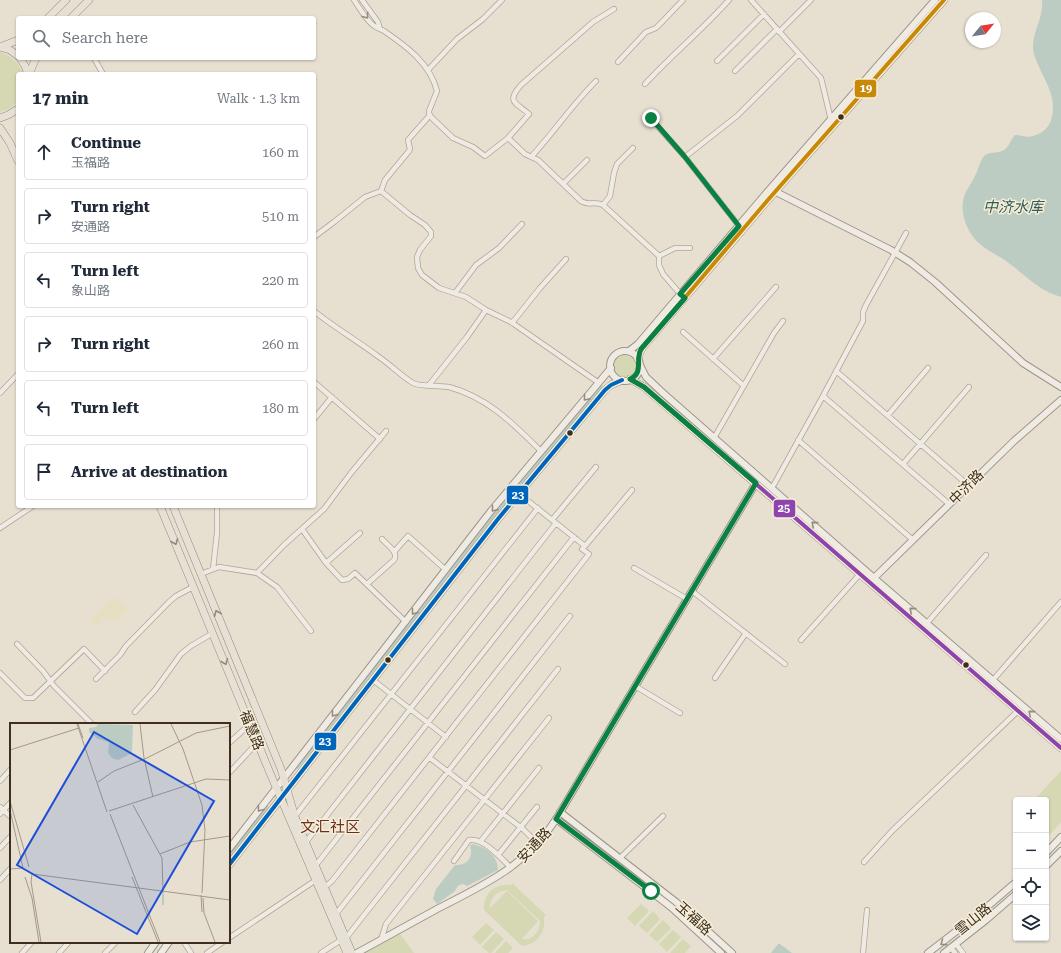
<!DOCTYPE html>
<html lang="en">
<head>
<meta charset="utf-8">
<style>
  body { margin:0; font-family:"Roboto Serif","Noto Sans SC",serif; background:#f6f6f7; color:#1f2937 }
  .controls { position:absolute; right:12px; bottom:12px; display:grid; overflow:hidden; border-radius:4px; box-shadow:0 1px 3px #0004 }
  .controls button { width:36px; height:36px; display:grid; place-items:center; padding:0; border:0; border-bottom:1px solid #e0e1e3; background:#fff; color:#1f2937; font:20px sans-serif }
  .compass { position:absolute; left:965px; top:12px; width:36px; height:36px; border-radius:50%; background:#fff; box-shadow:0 1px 3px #0004; rotate:60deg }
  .stop { position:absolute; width:12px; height:12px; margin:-9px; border:3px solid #0b8043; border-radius:50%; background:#fff }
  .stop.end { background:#0b8043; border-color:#fff; box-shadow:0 1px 4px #0008 }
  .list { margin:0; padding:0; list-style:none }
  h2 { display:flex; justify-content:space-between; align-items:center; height:52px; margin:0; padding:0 16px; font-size:17px }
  h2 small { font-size:13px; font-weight:400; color:#747a83 }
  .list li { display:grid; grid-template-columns:26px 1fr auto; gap:12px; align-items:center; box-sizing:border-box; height:56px; margin:0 8px 8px; padding:0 8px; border:1px solid #e0e1e3; border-radius:4px }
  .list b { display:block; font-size:15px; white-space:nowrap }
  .list p { margin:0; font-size:13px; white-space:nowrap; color:#747a83 }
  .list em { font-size:13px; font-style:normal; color:#747a83 }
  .icon { flex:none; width:22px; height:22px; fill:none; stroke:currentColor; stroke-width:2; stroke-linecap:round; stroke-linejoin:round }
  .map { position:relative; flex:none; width:1061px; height:953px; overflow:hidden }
  .search { position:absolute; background:#fff; box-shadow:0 1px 3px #0004; left:16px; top:16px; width:300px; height:44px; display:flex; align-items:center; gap:10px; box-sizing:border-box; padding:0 14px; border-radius:4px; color:#747a83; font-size:15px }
  .panel { position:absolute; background:#fff; box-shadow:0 1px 3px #0004; left:16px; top:72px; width:300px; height:436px; border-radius:4px }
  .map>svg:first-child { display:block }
</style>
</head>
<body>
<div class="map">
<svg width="1061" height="953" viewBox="0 0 1061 953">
  <rect width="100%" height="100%" fill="#e7e0d1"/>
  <path fill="#e6dfc2" d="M113,597l15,12 -10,13 -14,-5 -6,10 -8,-8z"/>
  <path fill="#d6d7b3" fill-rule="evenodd" d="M0,52c11,3 19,11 23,22h-5v27l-7,7 -11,4z
    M614 366a11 11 0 1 1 22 0a11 11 0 1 1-22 0Z
    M1061,771v51l-15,17v-39h-12z
    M512,883l34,32 -2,2c2,16 -7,27 -22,29l-38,-36c-1,-16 11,-27 27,-25zM507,890l33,31c0,10 -7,20 -18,18l16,-18 -31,-30 -17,17c0,-10 6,-17 17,-18z
    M641,904l8,7 -14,15 -8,-8z
    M653,911l7,8 -13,14 -8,-7z
    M663,920l8,8 -14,14 -8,-7z
    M486,923l8,7 -14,15 -8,-8z
    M673,930l8,7 -14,15 -8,-8z
    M496,932l8,7 -13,14h-2l-7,-6z
    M400,934l14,19h-48z
    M683,939l8,7 -6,7h-15z
    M506,941l7,7 -5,5h-13z"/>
  <path fill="#bcccc2" d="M1042,0h19v297c-22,-6 -37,-23 -55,-36 -9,-6 -18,-10 -26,-17 -13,-11 -22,-33 -15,-50 2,-5 6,-10 9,-16 3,-5 6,-17 10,-22 5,-5 14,-2 20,-6 6,-4 6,-10 11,-15 6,0 12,3 18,1 8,-2 16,-8 18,-16 9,-27 -14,-47 -18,-71 -1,-17 11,-32 9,-49z
    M601,385l3,2 -90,107 -217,276 -1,-3 215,-275z
    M266,804l3,4 -40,51v-7z
    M472,844c14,3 26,11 26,26l-31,16 -4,-2 -4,1 -2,2 -2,4 -18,13 -4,-5 3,-10 19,-24c12,1 19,-8 15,-19z
    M778,944h2l12,9h-21z"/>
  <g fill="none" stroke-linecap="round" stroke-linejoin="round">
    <g stroke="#ada599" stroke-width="6">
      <path id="street" d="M354,0c5,7 12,20 19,25 3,3 8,4 11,6 22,15 46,32 53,60l-8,20v3l3,4 21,20 20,9 12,9 23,-18 21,-24c-14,-12 -23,-12 -8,-29l72,-63 21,-13
        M362,0l16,22 2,7
        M751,0l70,78 10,42
        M779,32l32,-32
        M94,58l9,16
        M717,61l47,-47
        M618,62l28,-30 10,-4 5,-5 22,-23
        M428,70l29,-31 26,-20 19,-19
        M735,71l42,-42
        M645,84c27,-29 58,-55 84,-84
        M651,119l34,38 54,69
        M508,138l17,16 13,6 43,41c7,5 14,0 22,4l56,51v9l4,9 19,22
        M531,157c23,-25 41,-52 65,-76
        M685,157l52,-41 62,-62
        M563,184l24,-24
        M381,191l29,24 15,10 6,7v4l-11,14 -3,7 1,11 4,7 17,13 27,9 20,13 25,12 88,61
        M381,191l4,-11 24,-29 1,-2 -2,-9 22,-25
        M603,205l7,-9 4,-23 3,-9 16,-16
        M314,237l20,-15 31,-25 16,-6
        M659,256l16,-8h15
        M455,293l21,-28 23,-17 23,-24
        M314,311c21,17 44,30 65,46 12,8 22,19 34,26 7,4 26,2 36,4 40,11 64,37 92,64
        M512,323l28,-35 26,-29
        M683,332l61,54
        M713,359l63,-72
        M836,371l132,114
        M314,382l66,57
        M429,385l38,-48 19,-27
        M0,393l18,-19
        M823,396l126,108
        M888,415l40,-47
        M314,419l18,-22
        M714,438l60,-105 9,-12
        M798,440l115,100
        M903,464l66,-77
        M772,488l51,-92 40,-75v-9l3,-7 40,-72
        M552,520l44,-53
        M0,528l33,-22
        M302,529l24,34 16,17 6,-1 7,-6 51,49
        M585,546l47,-56
        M394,552l14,-16 38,34
        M326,563l34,-30
        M634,568l53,31
        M213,569l4,-36v-27
        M257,573l20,14 34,44
        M201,574l18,-7 38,6 27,-28 40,-36 27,-36 35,-42
        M367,584l27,-24c5,-8 -7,-15 -12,-21
        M692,591l93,73
        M927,623l59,-68
        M801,640l59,-66
        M17,644l26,27 11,15 38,38
        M0,673l25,25h8l51,-49 21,22
        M715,678l31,-45
        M96,679l24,-24 6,-9 43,-44 7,-6 17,-9
        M373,680l73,57
        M993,680l68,-78
        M635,686l45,27
        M135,712l20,-22 26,-36 10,-8 22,-13
        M229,743l21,-19
        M430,758l93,71 15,15
        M229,773l29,-31
        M0,781l11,-12
        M0,807l11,10
        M0,814l11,-12
        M295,816l243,-308
        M306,842l250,-319
        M480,842l59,-74
        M0,848l11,-12
        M498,855l39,-48
        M620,858l43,-42
        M454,861l15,-21c15,-2 32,18 42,28
        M864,862l28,-31 126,-120
        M316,865l258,-328
        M0,880l11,-12
        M325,887l7,-6 257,-327 -7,-5 3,-3 -67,-53
        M336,914l234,-298
        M229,938l87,-58
        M346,938l212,-269
        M381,940l5,-16 163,-206
        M184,942l7,11
        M956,944l7,9
        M951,948l4,5
        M22,953l10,-11
        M59,953l10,-11
        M105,953l11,-11
        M207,953l16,-11
        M321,953l20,-13
        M863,953l4,-43"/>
    </g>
    <g stroke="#9c958a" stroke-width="8">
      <path id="secondary" d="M776,192l115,58 19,12 25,20 88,81 38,24
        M629,351l9,-7 125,-147 172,-197
        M610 366a15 15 0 1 1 30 0a15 15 0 1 1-30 0Z
        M638,359l2,-7 3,-5 124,-146 177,-201
        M640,365l6,12 17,16 211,185 187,161
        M630,379l14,8 417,361
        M874,578l140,-137 47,-41
        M560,812l116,90 56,51
        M556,819l115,88 50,46
        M229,849l262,-338 120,-143
        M1046,853l15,-16
        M229,865l269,-346 107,-129 6,-5 11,-5
        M1046,866l15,-15
        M148,953l8,-11
        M161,953l8,-11
        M357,953c27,-15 53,-29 80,-44 49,-25 91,-44 121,-93l198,-333
        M928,953l52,-40 36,-31
        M944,953l42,-33 30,-26"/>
    </g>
    <g stroke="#928b80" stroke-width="8">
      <path id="primary" d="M48,18l18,-18
        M71,18l18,-18
        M0,47l10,3 8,6
        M0,47l18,-7
        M20,58l5,8 3,8
        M29,74l7,-16
        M0,118l8,-3 10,-6
        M0,128l10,15 8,18
        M160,506l110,267 77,180
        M173,506l108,263 14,48 57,136"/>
    </g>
    <use href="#street" stroke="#efebe3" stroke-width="4.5"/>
    <use href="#secondary" stroke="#efebe3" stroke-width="6"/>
    <use href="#primary" stroke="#e6e1d4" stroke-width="7"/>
    <g stroke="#f7eed8" stroke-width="7">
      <path id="bus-1" d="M638,359l2,-7 3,-5 124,-146 177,-201"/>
    </g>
    <g stroke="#f7eed8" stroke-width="7">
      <path id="bus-2" d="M630,379l14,8 417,361"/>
    </g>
    <g stroke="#f7eed8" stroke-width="7">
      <path id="bus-3" d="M229,865l269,-346 107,-129 6,-5 11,-5"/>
    </g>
    <use href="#bus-1" stroke="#c88808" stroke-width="4"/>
    <use href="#bus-2" stroke="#8e44ad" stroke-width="4"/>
    <use href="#bus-3" stroke="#0065bd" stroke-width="4"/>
  </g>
  <defs><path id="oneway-chevron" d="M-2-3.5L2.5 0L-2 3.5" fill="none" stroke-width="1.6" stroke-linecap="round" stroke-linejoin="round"/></defs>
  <g stroke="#968c82">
    <use href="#oneway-chevron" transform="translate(366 16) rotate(54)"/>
    <use href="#oneway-chevron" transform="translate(586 398) rotate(130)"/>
    <use href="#oneway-chevron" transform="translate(494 509) rotate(128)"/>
    <use href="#oneway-chevron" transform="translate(814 524) rotate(-139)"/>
    <use href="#oneway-chevron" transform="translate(912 610) rotate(-140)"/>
    <use href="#oneway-chevron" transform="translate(414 612) rotate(128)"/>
    <use href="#oneway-chevron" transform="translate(1031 713) rotate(-139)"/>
    <use href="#oneway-chevron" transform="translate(334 714) rotate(128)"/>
    <use href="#oneway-chevron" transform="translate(260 809) rotate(128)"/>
    <use href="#oneway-chevron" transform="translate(943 943) rotate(144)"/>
  </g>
  <g stroke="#92887a">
    <use href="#oneway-chevron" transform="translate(175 542) rotate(68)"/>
    <use href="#oneway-chevron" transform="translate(217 613) rotate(-112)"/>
    <use href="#oneway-chevron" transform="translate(225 662) rotate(68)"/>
  </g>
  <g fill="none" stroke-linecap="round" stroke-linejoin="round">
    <path stroke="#0b8043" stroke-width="5" d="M651,118l34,39 54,69 -59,68 5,4 -44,51c-6,12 3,24 -11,30l14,8 112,96 -200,336 95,72"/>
  </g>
  <g fill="#3d2e20" stroke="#f7eed8" stroke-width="1.5">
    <circle cx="841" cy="117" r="3.5"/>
    <circle cx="570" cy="433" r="3.5"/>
    <circle cx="388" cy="660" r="3.5"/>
    <circle cx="966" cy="665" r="3.5"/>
  </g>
  <g text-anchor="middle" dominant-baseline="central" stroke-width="3" stroke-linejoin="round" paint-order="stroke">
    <g font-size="14" fill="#3d2e20" stroke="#f7eed8">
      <text transform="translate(966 487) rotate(-45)">中济路</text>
      <text transform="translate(252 730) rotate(68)">福慧路</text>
      <text transform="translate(534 845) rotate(-47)">安通路</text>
      <text transform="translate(694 918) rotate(42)">玉福路</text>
      <text transform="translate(973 919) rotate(-39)">雪山路</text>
    </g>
    <g font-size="15" font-style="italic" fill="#2f5d5a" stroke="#f7eed8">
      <text x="1013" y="207">中济水库</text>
    </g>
    <g font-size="15" fill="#6b2e1e" stroke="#f7eed8">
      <text x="330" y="827">文汇社区</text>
    </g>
  </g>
  <g transform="translate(10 723)">
    <rect width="220" height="220" fill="#e7e0d1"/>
    <path d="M88,1l35,1 -1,28 -14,7 -6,-2 -4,-5 1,-11 -11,-3 -9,-7v-4l7,-1z" fill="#bcccc2"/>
    <path fill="none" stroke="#bcccc2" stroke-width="2" d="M153,182v-13"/>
    <path fill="none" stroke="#a3998a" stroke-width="1" d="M67,1l30,88M68,1l5,14M130,1l4,34 9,39M161,1l12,25 19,56 3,25 -3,63M0,27l69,-22M88,59l16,-11 33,-13 49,-25 34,-7M0,78l19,66M123,82l29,53 1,33M0,87l13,58M99,88l97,-32 24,1M100,91l50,128M150,131l30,-12 40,-6M0,146l13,-1M15,154l7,21 7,44M122,154l26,65M191,172l1,17M193,175l1,15 11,29M31,219l-10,-60 1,-8 198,26"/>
    <path fill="#1d4ed8" fill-opacity="0.15" stroke="#1d4ed8" stroke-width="2" d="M84,9l120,69 -77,133 -120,-69z"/>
    <rect width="220" height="220" fill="none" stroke="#3d2e20" stroke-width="2"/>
  </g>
  <g stroke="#f7eed8" stroke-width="1.5">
    <rect x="854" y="79" width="23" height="19" rx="4" fill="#c88808"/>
    <rect x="506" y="485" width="23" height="20" rx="4" fill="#0065bd"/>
    <rect x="773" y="499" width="23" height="19" rx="4" fill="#8e44ad"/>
    <rect x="314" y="732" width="23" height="19" rx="4" fill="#0065bd"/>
  </g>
  <g font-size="11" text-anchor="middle" font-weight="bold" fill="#fff">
    <text x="866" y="92">19</text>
    <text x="518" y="499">23</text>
    <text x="784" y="512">25</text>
    <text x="325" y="745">23</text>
  </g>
</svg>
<div class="controls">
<button>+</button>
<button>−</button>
<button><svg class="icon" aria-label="locate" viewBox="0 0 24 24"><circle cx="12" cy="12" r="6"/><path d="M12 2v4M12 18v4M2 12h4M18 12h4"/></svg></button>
<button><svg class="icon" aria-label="layers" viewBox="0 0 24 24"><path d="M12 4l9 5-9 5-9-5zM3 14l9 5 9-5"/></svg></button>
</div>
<svg class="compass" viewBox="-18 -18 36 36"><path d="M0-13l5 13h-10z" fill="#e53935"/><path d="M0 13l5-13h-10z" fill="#747a83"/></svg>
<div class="stop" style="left:651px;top:891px"></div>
<div class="stop end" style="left:651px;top:118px"></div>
<div class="search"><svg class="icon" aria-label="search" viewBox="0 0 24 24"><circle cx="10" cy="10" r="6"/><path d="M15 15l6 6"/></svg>Search here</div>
<section class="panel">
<h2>17 min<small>Walk · 1.3 km</small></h2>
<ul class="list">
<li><svg class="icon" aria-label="ahead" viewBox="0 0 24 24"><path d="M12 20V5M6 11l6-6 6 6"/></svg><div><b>Continue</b><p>玉福路</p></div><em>160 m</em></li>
<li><svg class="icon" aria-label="right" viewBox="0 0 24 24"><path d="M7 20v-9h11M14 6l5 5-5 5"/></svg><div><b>Turn right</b><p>安通路</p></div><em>510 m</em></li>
<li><svg class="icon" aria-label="left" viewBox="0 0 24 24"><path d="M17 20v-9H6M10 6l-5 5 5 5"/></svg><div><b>Turn left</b><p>象山路</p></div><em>220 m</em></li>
<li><svg class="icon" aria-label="right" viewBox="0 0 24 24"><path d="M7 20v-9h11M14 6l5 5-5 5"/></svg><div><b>Turn right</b></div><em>260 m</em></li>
<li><svg class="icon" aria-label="left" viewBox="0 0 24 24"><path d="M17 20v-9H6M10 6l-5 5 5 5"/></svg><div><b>Turn left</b></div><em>180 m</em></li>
<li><svg class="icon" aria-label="arrive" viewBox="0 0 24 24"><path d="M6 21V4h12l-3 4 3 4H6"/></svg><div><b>Arrive at destination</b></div></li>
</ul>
</section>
</div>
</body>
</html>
